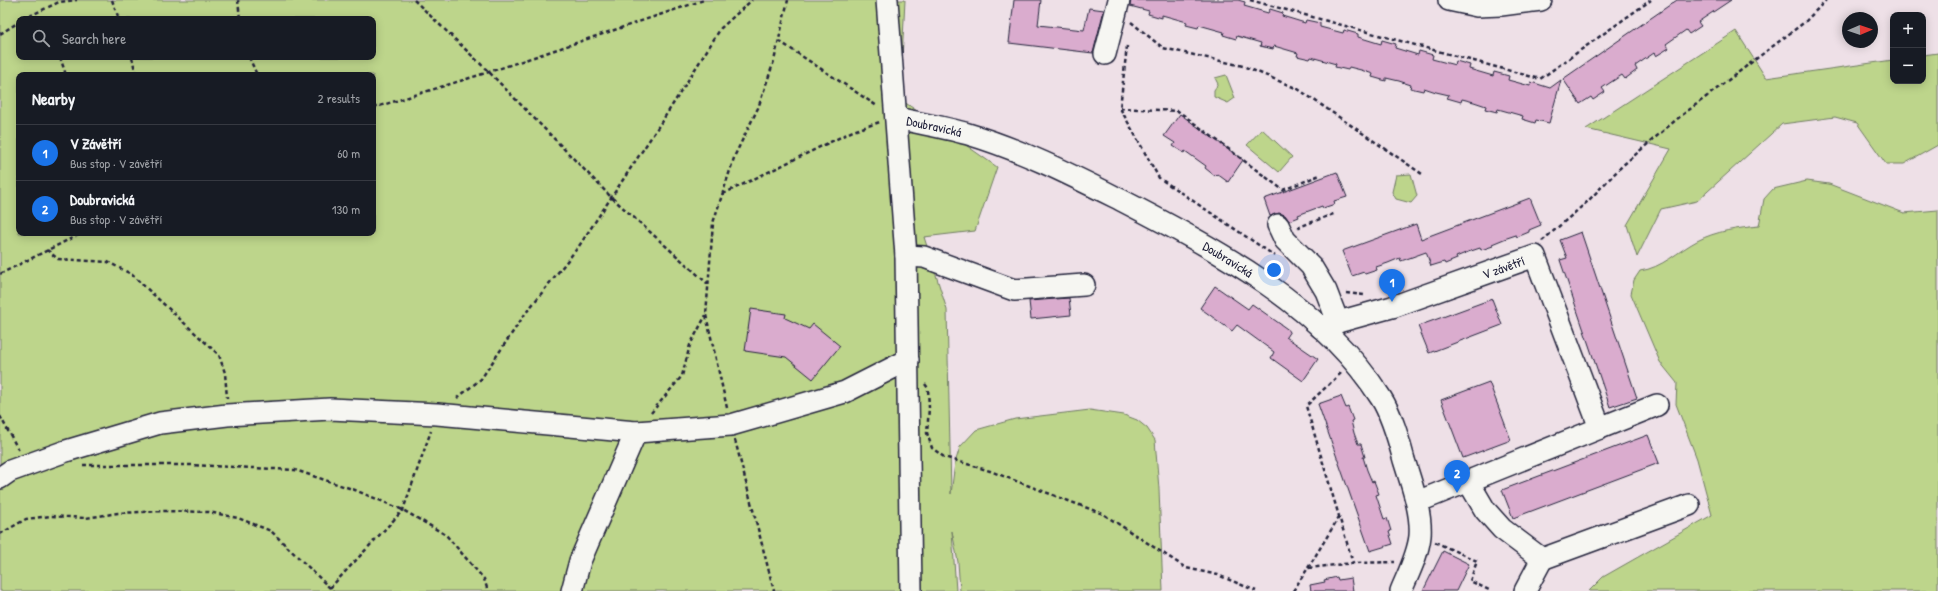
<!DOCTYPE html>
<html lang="en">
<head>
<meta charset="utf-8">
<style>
  body { margin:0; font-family:"Patrick Hand",sans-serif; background:#242831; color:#f1f3f6 }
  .controls { position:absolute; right:12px; top:12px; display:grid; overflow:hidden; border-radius:8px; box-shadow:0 2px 10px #0003 }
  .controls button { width:36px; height:36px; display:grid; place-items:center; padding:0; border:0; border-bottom:1px solid #363941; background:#171b24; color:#f1f3f6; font:20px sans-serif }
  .compass { position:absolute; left:1842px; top:12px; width:36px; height:36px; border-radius:50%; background:#171b24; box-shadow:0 2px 10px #0003; rotate:88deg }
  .you { position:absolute; left:1274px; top:270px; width:14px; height:14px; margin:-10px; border:3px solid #fff; border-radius:50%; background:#1a73e8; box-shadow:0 0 0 6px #1a73e833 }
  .badge { display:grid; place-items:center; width:26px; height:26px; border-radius:50%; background:#1a73e8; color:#fff; font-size:13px; font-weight:700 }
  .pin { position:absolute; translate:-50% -33px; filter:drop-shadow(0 1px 2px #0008) }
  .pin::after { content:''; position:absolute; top:21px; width:14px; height:12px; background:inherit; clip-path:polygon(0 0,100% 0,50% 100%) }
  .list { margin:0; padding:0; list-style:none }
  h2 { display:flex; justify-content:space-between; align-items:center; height:52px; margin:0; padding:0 16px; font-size:17px }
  h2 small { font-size:13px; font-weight:400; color:#9ea1a6 }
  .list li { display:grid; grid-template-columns:26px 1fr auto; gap:12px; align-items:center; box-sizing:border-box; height:56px; padding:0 16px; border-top:1px solid #363941 }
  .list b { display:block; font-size:15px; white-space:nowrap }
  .list p { margin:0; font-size:13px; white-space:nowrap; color:#9ea1a6 }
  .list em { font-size:13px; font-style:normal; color:#9ea1a6 }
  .icon { flex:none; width:22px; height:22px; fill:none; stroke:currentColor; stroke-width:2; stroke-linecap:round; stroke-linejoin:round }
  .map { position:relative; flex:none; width:1938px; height:591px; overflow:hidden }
  .search { position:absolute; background:#171b24; box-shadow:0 2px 10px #0003; left:16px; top:16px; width:360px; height:44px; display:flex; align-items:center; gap:10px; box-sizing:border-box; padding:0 14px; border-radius:8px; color:#9ea1a6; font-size:15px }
  .panel { position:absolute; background:#171b24; box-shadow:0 2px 10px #0003; left:16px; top:72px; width:360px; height:164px; border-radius:8px }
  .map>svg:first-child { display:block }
</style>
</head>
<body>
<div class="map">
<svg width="1938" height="591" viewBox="0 0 1938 591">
  <rect width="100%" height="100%" fill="#eee0e7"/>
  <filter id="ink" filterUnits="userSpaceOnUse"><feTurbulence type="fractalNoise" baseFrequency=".025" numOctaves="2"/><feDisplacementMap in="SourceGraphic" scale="8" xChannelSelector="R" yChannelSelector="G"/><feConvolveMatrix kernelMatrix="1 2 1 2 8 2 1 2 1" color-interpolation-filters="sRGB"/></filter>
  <g filter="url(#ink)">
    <path fill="#bdd58b" stroke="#707c63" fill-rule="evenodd" d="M0,0h905l-5,99 97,68 -22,64 -51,6 23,73 4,184 4,-31 5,-16 16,-17 39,-11 75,-9 34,5 13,5 10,8 8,12 4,49 4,102h-203l-2,-29 -6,-31 4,60h-956zM19,19h354v38h-354zM19,75h354v158h-354z
      M1736,31l30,47 127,-18v21h30v-26l15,-2v92l-34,19h-18l-29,-41 -22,-6 -53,7 -85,77 -36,8 -24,48 -10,-32 44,-76 -85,-20z
      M1226,75l9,23 -7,5 -14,-6v-7l4,-6 -3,-6z
      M1262,129l30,28 -13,15 -32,-27z
      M1411,174l6,22 -6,7 -15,-4 -4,-7 4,-17z
      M1807,181l22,3 75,29 34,-3v381h-349l14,-14 109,-62 -15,-56 -21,-55 1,-21 -17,-21 -29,-68 3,-14 6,-9c22,-3 38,-20 57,-30 19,-10 42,-13 62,-15l5,-27 9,-10z"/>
    <path fill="#daacce" stroke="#22223b" d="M1014,0h27l-3,25 46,5 5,-22 15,2 -11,43 -84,-10z
      M1131,0h107l7,2 -1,4 24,7 2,-4 13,4 -1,3 23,7 1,-3 14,3v4l23,6 1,-3 14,4v3l23,7 1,-4 14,4 -1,4 23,7 1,-4 14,4 -1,4 23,6 1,-4 14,4 -1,4 24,7 1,-4 15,4 -1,4 22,6 1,-4 19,6 11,-8 -12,43 -13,-3 -1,3 -13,-4 1,-3 -25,-7 -1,3 -12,-3 1,-3 -12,-4 -12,-3 -1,3 -14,-4 2,-3 -13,-3 -12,-4 -1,3 -13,-3 1,-3 -12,-4 -13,-3v3l-14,-4 1,-3 -12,-4 -12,-3 -1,3 -13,-3 1,-3 -25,-7 -1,2 -13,-3 1,-3 -24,-7 -1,3 -13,-3 1,-3 -24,-7 -1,3 -13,-4 1,-3 -25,-7 -1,3 -12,-3 1,-3 -25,-7v3l-14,-4 1,-3 -19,-5z
      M1677,0h54l-33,22 3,4 -12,8 -3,-4 -20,14 3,4 -13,8 -2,-3 -19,13 2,4 -12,9 -3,-4 -20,13 3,4 -12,8 -2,-3 -11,7 -17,-25z
      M1180,114l63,46 -15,22 -11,-8 -2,2 -10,-8 1,-2 -21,-15 -1,2 -11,-7 2,-3 -11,-7z
      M1337,172l10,25 -13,4 1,3 -12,4 -1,-2 -24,9 1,2 -10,4 -4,-6 -6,-2 -9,3 -6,-17z
      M1530,198l11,27 -12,5v2l-12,5 -1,-2 -12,4 -12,5 1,2 -12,4 -1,-2 -12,4 -12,5 1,2 -12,5 -1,-2 -13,4 -5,-14 -25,9 -1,-3 -12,5 -12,4 1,3 -12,4 -1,-2 -12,4 -10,-25 74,-27 5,15z
      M1581,232l56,166 -27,9 -50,-147 7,-2 -7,-18z
      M1215,286l33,23 4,-5 38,27 -4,6 32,22 -15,22 -32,-23 3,-6 -37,-27 -5,6 -32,-23z
      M1069,298l2,17 -40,4 -2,-18z
      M1492,299l10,26 -73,28 -11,-27z
      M751,309l35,5 -1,4 24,11 4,-5 27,22 -27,33 -27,-22 -41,-6z
      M1489,382l22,58 -48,18 -22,-58z
      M1341,396l5,12 2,-1 5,13 -2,1 3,12 4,11h3l4,13h-2l4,13 5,12 2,-1 5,13 -3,1 8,24 3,-1 4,13 -2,1 4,12 -23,7 -52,-147z
      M1648,435l11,28 -146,55 -11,-28z
      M1443,551l26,13 -13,27h-33z
      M1337,577l1,3 13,-2 2,13h-42l-1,-6 15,-3 -1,-2z"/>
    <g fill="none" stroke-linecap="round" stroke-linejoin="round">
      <g stroke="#22223b" stroke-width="24">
        <g id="minor">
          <path d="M887,0l19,256 5,335"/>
          <path d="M1449,0l28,6 24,-1 40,-5"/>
          <path d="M1105,54l14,-54"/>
          <path id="s1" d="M896,118c23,5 48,9 72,16 54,16 103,41 153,66 95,49 201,105 260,198 11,17 18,43 23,62 7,23 18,52 16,76 -2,19 -12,38 -19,55"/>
          <path d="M1278,225l7,15 26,26 15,25 12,31"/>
          <path d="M906,256l18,1 90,33 70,-5"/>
          <path id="s2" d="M1320,327l72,-20 143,-51 65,172 -183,74"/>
          <path d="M1600,428l57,-23"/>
          <path d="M0,478l10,-7 56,-20 94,-28 67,-8 103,-6 107,5 199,18 95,-7 114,-33 63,-32"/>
          <path d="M1468,481l17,29 17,19 40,30 -17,32"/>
          <path d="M1542,559l147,-54"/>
          <path d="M572,591l8,-30 56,-129"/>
        </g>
      </g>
      <path stroke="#22223b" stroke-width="2.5" stroke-dasharray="4 3" stroke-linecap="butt" d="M112,0l7,19
        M238,0l2,19
        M414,0l75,72 121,124 98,88
        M1250,0l290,79 111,-79
        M23,19l36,-17 18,-2
        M1131,22l32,26 80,18 55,23 124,85
        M0,34l19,-12
        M779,41l98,65
        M1127,46l-7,62 39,70 116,78
        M60,57l6,18
        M132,57l4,18
        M249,57l8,18
        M373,108l116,-36 215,-72
        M1120,108l58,3 105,79 37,-15
        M723,194l130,-63 27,-9
        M1300,229l-1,-2 37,-14
        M1542,241l45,-39 35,-36 55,-47 129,-98 20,-21
        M47,250l11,9 50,3 23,12 88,81 6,18 2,25
        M0,274l82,-41
        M1346,293l18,2
        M1341,373l-35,33 47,157
        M925,384l3,4 1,20 -2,25 5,15 12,9 46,14 113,43 83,54 32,7 38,16
        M457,398l24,-19 44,-65 54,-68 89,-134 53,-84 31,-28
        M727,408l-21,-93 7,-92 22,-68 23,-47 16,-47 14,-61
        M651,413l31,-37 8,-31 16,-30
        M0,416l19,35
        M735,440l39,151
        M83,465h108l104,5 60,20 48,20 43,25 38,44 4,12
        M0,534l26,-15 24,-3 36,2 32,-5 46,-2 45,1 29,6 33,13 62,60
        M1435,542l42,19 -7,20 21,10
        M1308,568l31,-51
        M330,588l73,-78 28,-79
        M1293,591l15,-23 45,-5 42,-1"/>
      <use href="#minor" stroke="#f6f6f2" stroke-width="21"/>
    </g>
  </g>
  <g text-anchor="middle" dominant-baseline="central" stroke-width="3.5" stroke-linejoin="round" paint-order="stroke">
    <g font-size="13" fill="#22223b" stroke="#f6f6f2">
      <text stroke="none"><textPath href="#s1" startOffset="39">Doubravická</textPath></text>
      <text stroke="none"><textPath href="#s1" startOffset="363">Doubravická</textPath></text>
      <text stroke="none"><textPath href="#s2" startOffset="193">V závětří</textPath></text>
    </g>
  </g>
</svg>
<div class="controls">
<button>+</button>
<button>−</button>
</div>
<svg class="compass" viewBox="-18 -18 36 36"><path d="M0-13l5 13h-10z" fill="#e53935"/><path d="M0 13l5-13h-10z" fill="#9ea1a6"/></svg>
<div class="you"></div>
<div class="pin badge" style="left:1392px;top:302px">1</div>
<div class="pin badge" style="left:1457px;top:493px">2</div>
<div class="search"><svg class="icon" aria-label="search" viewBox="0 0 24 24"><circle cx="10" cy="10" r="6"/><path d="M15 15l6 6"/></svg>Search here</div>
<section class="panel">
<h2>Nearby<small>2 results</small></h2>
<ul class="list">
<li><span class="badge">1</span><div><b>V Závětří</b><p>Bus stop · V závětří</p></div><em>60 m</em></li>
<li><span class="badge">2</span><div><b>Doubravická</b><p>Bus stop · V závětří</p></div><em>130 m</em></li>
</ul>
</section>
</div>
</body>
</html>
